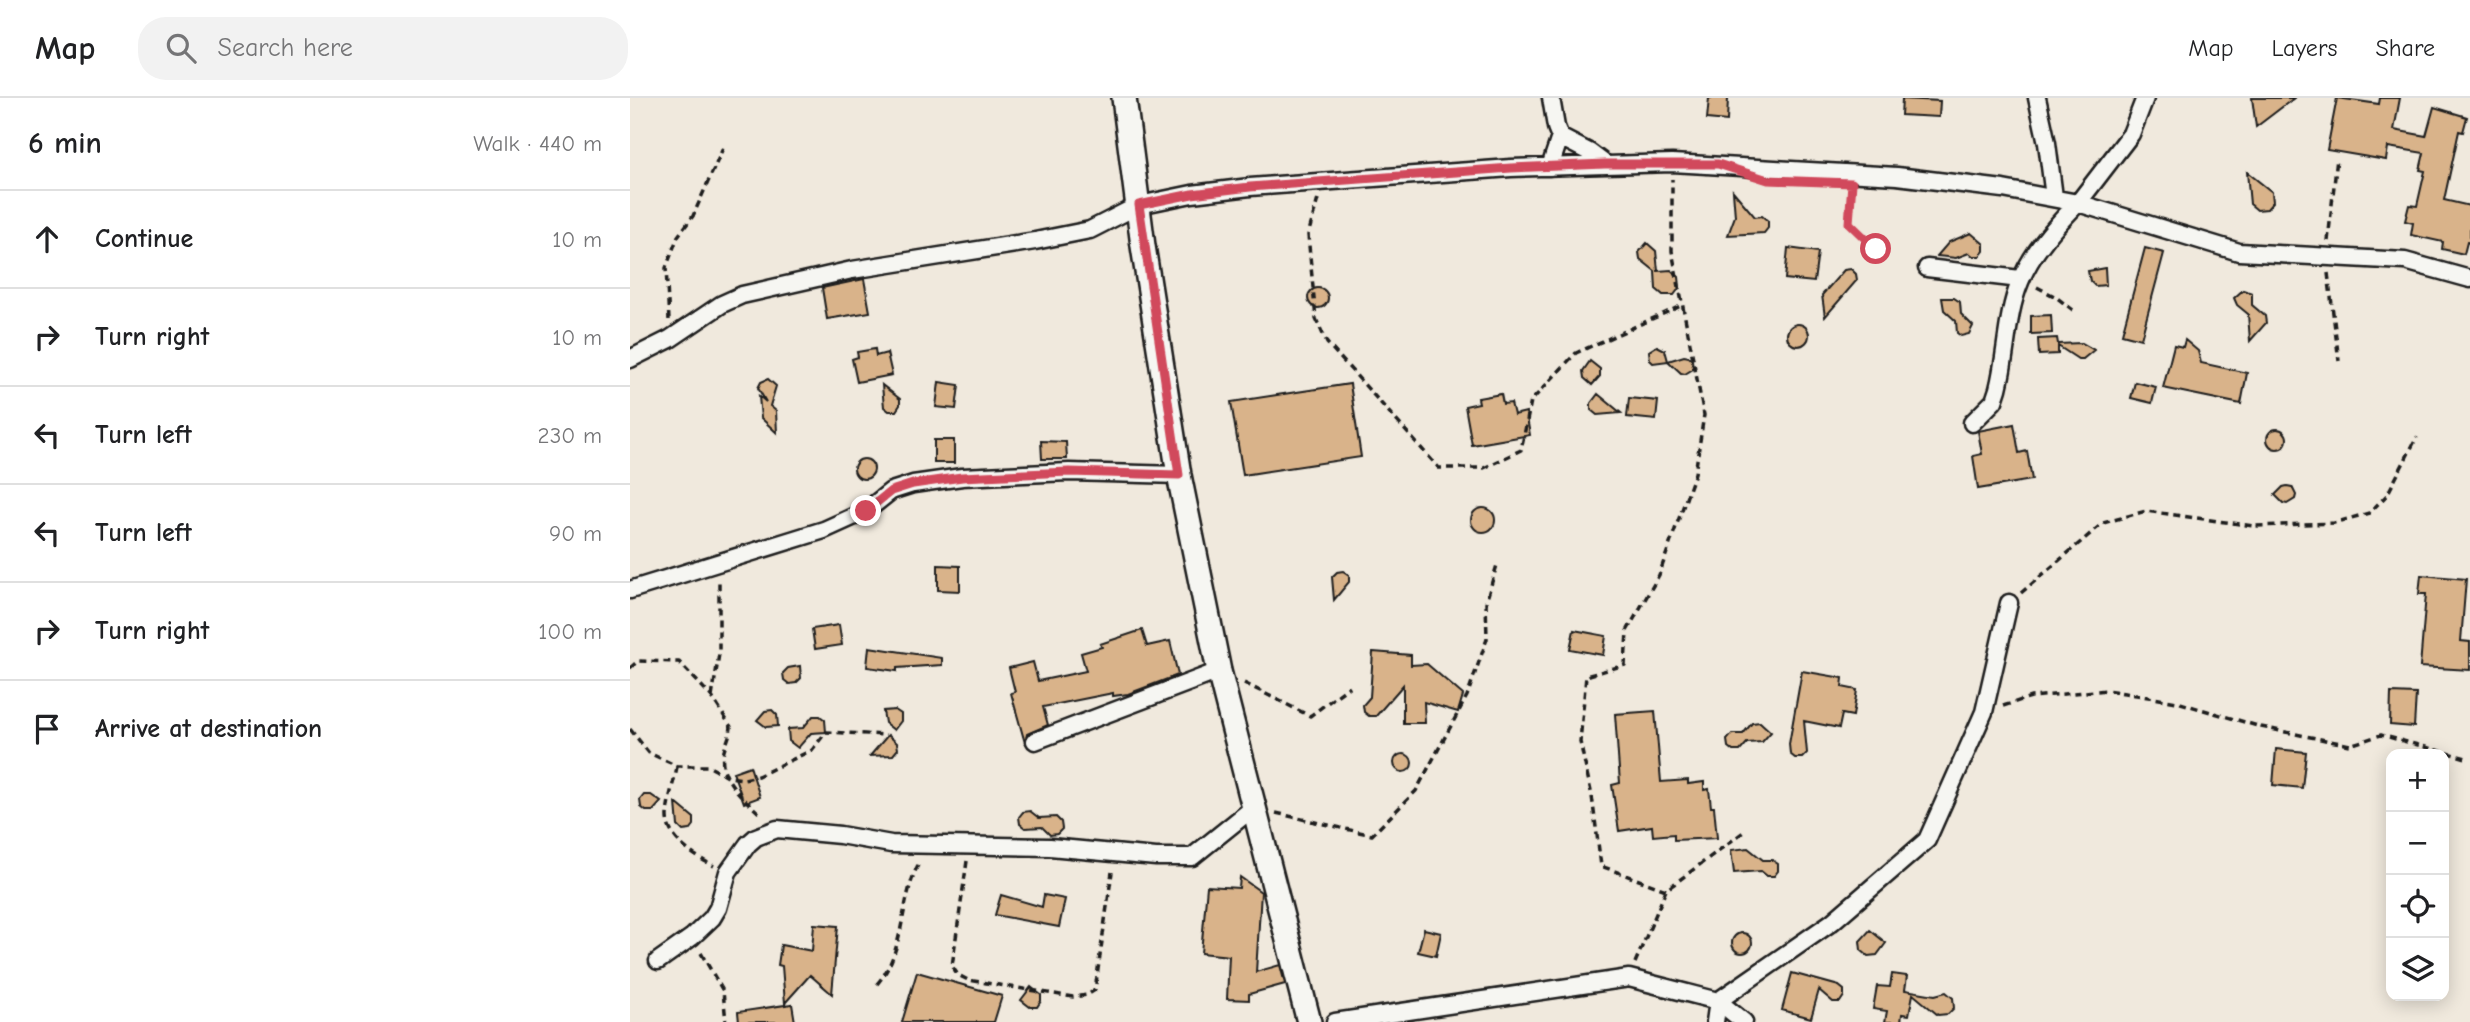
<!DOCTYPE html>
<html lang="en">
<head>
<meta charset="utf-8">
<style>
  body { margin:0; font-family:"Comic Neue",sans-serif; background:#f2f2f2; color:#202124 }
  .controls { position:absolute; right:21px; bottom:21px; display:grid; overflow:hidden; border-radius:14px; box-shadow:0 4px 18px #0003 }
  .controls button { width:63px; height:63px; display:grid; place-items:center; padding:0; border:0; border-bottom:2px solid #e0e0e0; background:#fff; color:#202124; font:35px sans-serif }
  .stop { position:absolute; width:21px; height:21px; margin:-16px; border:5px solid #d1495b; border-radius:50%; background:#fff }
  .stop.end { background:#d1495b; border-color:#fff; box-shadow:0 2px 7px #0008 }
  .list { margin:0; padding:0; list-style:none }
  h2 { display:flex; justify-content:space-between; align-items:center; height:91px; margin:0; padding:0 28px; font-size:30px }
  h2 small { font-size:23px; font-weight:400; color:#757577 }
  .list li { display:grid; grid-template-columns:46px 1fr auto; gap:21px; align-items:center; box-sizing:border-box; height:98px; padding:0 28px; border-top:2px solid #e0e0e0 }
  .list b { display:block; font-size:26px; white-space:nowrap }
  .list em { font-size:23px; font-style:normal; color:#757577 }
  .icon { flex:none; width:38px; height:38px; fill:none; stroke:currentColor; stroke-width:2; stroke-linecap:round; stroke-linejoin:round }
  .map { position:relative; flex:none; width:1840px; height:924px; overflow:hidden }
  header { display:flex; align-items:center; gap:42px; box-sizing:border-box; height:98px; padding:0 35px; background:#fff; border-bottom:2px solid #e0e0e0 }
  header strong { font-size:33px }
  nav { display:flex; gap:38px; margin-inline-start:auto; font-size:24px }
  .search { width:490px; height:63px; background:#f2f2f2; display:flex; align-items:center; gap:18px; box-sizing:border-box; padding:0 24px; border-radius:28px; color:#757577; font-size:26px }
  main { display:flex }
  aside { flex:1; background:#fff }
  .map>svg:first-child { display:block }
</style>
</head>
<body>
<header>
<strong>Map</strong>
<div class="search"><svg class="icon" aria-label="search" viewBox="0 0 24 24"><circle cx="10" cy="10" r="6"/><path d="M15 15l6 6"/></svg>Search here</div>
<nav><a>Map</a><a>Layers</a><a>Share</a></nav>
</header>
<main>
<aside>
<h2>6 min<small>Walk · 440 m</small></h2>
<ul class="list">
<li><svg class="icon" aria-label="ahead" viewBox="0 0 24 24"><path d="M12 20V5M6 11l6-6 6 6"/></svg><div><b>Continue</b></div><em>10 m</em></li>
<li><svg class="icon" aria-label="right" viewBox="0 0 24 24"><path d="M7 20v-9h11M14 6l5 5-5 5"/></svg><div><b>Turn right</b></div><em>10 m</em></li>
<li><svg class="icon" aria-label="left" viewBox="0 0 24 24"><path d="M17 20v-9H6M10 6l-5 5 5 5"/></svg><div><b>Turn left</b></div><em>230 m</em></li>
<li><svg class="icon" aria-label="left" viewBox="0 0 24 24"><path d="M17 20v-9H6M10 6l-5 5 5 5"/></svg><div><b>Turn left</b></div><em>90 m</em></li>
<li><svg class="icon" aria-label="right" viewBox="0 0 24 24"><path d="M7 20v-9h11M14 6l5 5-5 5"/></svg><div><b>Turn right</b></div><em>100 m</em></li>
<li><svg class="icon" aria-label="arrive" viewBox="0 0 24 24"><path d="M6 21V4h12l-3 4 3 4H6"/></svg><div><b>Arrive at destination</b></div></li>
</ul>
</aside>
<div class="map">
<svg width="1840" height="924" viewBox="0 0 1840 924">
  <rect width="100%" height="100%" fill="#f0e9dd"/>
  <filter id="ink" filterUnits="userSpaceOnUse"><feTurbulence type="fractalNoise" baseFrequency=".0143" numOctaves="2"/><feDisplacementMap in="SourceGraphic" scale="14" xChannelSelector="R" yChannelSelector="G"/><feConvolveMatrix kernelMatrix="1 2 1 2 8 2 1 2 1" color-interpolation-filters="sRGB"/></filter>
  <g filter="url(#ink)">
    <path fill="#d9b38a" stroke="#1c1c1c" stroke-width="2" d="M1079,0h19l-1,23 -20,-2z
      M1622,0h42l-38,29z
      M1707,0l42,6 1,-6h20l-6,32 32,6 8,-29 33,10 -4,15 -4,-1 -15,69 26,6v37l-3,-1 -3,12 -22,-5 1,-7 -32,-7 2,-12 -8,-2 4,-16 8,1 8,-35 -5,-1 4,-17 -36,-6 -2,13 -59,-10z
      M1272,1l38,2 -1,16 -38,-2z
      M1617,74l25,20 1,10 -6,7 -10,1 -7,-6z
      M1103,93l22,26 7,-1 6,5v7l-4,5 -36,2 7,-19z
      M1341,135l13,11v7l-4,5h-7l-4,-3 -13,5 -19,-2 12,-14z
      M1017,145l9,8 2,20 13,-1 8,7 1,10 -6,8h-11l-7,-6 -1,-18 -15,-12 -1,-7z
      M1158,150l30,4 -4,30 -29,-3z
      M1515,150l19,5 -23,86 -19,-5z
      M1475,170l1,17 -11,1 -5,-5 -2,-10z
      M1221,171l5,5 1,6 -32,37 -3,-22 22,-25z
      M234,181l6,33 -43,7 -5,-31z
      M678 200a10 10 0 1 1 20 0a10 10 0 1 1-20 0Z
      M1613,192l9,3v12l13,11 1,7 -16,18 -2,-27 -11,-9 -3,-7z
      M1312,200h12l6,4 1,12 12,12 -4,8 -8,2 -4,-3 -1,-12 -12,-11z
      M1421,217l1,18 -21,1v-18z
      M1157 237a11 11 0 1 1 22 0a11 11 0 1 1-22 0Z
      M1427,240l1,6 24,-1 12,7 -11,9h-5l-20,-13v8l-19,1 -1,-16z
      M1555,242l13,11 3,12 46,10 -6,31 -78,-16 11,-43 9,2z
      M1027,248l8,4 3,11 16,-5 5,1 3,3 1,9 -8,5 -4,-1 -13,-12 -15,2 -3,-3 -1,-9z
      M245,251l1,7 11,-3 5,22 -35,7 -5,-23 6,-2 -1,-5z
      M960,263l10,8v7l-8,9 -8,-7 -1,-7z
      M138,281l8,7 -6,20 6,5 1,22 -16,-15 -2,-22 7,6 -8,-14 3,-6z
      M309,284l20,3 -3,24 -20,-2z
      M1505,284l21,5 -4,16 -21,-5z
      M720,286l11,73 -118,18 -12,-73z
      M252,287l18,14v6l-4,6h-7l-5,-4z
      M871,296l2,10 8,-1 3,12 12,-3 4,23 -58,10 -7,-39 14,-3 -1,-5z
      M968,296l23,19 -24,2 -6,-5v-7z
      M999,300l29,3 -2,19 -29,-3z
      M1384,326l5,29 8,-2 5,29 -54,9 -5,-33 9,-2 -4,-23z
      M1637 341a10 10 0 1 1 20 0a10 10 0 1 1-20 0Z
      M304,342h20v23h-20z
      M411,343l25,1 1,17h-25z
      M224 371a10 10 0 1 1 20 0a10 10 0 1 1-20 0Z
      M1657,388l5,1 4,8 -1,4 -8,5 -4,-1 -8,-8 8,-8z
      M841 422a12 12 0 1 1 24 0a12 12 0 1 1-24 0Z
      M308,467l22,1v25l-22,-1z
      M713,473l6,4v7l-15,18 -2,-23 5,-5z
      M1791,477l45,4 -5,62 9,1v28l-50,-3 6,-73h-7z
      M209,527l3,20 -27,4 -3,-20z
      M512,532l5,16 23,-5 8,34 -50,19 -15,2v-3l-70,14 5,18 -21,9 -2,9 -14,-50 4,-1 -6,-24 24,-6 5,19 48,-10 -5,-18 21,-6 -2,-3z
      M944,532l32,6 -3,19 -33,-6z
      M239,549l73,11v7l-45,3v3l-30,-4z
      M743,554l38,3v10l16,-1 36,31 -5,17 -34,-10 1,21h-22v-38l-27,31h-7l-5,-4 -1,-7 7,-8z
      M170,568l1,12 -5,5 -7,1 -5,-4 -1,-7 5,-5z
      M1172,573l41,7 -1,9 15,3 -4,26 -11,-2 -3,14 -35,-7 3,32 -5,5h-7l-5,-4 -1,-10z
      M1761,595l25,1 -2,33 -24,-2z
      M142,612l5,5 1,11 -12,1 -9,-7 8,-9z
      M265,612l6,4v7l-7,9 -9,-7 -2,-12z
      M1025,613l6,71 27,-2v4l16,-2v8l5,-1 2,18h3l3,31 -43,2v-6l-21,2 -1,-10 -33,5 -7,-46 8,-2 -5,-69z
      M183,618h7l5,4 1,12 -15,1 -13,15 -9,-7 -1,-12 15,-1z
      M1130,624l11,10 -9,10 -15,1 -7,8h-7l-5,-4 -1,-7 5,-6h11l9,-11z
      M258,637l9,8 1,6 -5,6 -23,1z
      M1646,651l30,3 -4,36 -29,-3z
      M764 665a9 9 0 1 1 18 0a9 9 0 1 1-18 0Z
      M120,668l10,31 -16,6 -11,-31z
      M14,697h7l10,7 -8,9h-7l-5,-4 -1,-7z
      M46,705l18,15v7l-4,5 -7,1 -5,-5z
      M400,713l9,7 17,-1 5,5 1,7 -5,5 -7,1 -8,-8 -17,1 -5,-4 -1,-7 4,-5z
      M1118,750l15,12h9l6,4v7l-4,5h-7l-6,-5 -27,2 -3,-23z
      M610,779l21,15 -5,80 24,-7 5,19 -36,10v6l-22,-1 2,-43 -28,-3 6,-67 32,2z
      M371,797l41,12 2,-12 21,4 -6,28 -64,-12z
      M184,826l24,2 -6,68 -22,-19 -25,28 -3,-37 -4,-1 3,-20 31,6z
      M794,831l17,4 -5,23 -18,-4z
      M1240,832l16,13 -9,12 -9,1 -7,-6 -1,-9z
      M1102 845a10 10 0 1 1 20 0a10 10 0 1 1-20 0Z
      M287,874l85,24 -8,26h-92z
      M1162,875l47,13 5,4v6l-4,6h-7l-14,-12 -8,28 -29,-8z
      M1262,876l15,2 -2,14 30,5 11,-3 7,6 1,10 -6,6 -10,1 -25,-21 -4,21 -7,-1 -1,8h-16l2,-11 -14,-2 4,-23 13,1z
      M401,889l10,8v6l-4,6h-7l-9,-7z
      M162,906l3,18h-56l-1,-10z"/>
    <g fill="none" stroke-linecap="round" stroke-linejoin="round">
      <g stroke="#1c1c1c" stroke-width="21">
        <path id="street" d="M1407,0l10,45 7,54
          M930,39l29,15 16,12
          M920,69l10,-30 -4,-10 -5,-29
          M1297,170l93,11
          M0,261l40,-20 52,-35 20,-9 110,-25 183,-29 55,-11 49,-25 53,-11 58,-7 261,-19 161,-5 225,13 106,13 75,14 53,-69 14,-36
          M1342,325l22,-22 4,-12c9,-35 8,-73 22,-107 11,-29 37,-58 58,-79l161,49 166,9 65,18
          M0,492l194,-60 42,-19 25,-20 22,-7 49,-7 107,-5 110,3
          M405,643l184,-70
          M28,863l34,-24 20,-19 6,-10 10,-36 20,-28 8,-7 21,-8 63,6 51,9 159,3 106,10h36l61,-49
          M705,924l294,-44 89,23 26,21
          M1085,924l3,-21 114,-79 95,-82 57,-128 25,-109"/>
      </g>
      <g stroke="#1c1c1c" stroke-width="28">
        <path id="secondary" d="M494,0l19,148 36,229 40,196 90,351"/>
      </g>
      <path stroke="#1c1c1c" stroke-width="3.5" stroke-dasharray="7 5" stroke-linecap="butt" d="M1221,91l-2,34 27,26
        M688,101l-10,36 8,84 11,24 112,125h45l37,-18 10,-49 45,-48 107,-48
        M1698,143l9,-83
        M1698,175l11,88
        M1407,189l19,10 17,13
        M39,222l-3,-52 12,-32 15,-20 30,-68
        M1391,495l82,-70 43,-12 108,15 80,-3 35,-10 18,-18 30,-58
        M0,570l8,-7 41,1 33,35 19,30c-1,10 -6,18 -8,28 -4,25 24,46 39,61
        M614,585l66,33 40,-30
        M82,599l7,-43v-73
        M1373,608l28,-9 76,-7 70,12 84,25 89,18 31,-10 89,24
        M0,631l19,24 28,13h31l20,11 16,2 14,-3 54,-26 14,-18 60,3
        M47,669c-3,15 -9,32 -10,48 -1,24 29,42 47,51
        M646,715l96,22 44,-44 51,-95 20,-57 -1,-37 11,-37
        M337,763l-15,105 6,9 10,5 105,17 14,-2 8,-5 17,-118
        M1036,792l-65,-24 -9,-70 -12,-54 6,-66 39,-11 2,-34 32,-56 36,-102 9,-58 -32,-164v-72
        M71,855l22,38 3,31
        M1005,865l31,-73 80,-60
        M247,886c29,-33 22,-83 42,-121"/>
      <use href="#street" stroke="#f6f6f2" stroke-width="16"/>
      <use href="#secondary" stroke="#f6f6f2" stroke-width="23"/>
    </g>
  </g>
  <g fill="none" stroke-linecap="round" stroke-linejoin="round" filter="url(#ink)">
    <path stroke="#d1495b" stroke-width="9" d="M236,413l25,-20 22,-7 49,-7 107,-5 110,3 -40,-270 53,-11 58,-7 261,-19 94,-4h113l50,16 84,3 -3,40 27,26"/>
  </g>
</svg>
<div class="controls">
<button>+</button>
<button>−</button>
<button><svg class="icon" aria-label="locate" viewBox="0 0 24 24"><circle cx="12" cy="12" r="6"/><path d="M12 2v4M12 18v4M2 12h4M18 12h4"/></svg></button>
<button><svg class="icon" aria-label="layers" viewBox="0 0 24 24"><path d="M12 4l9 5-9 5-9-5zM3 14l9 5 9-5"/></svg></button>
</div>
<div class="stop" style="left:1246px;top:151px"></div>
<div class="stop end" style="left:236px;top:413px"></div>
</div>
</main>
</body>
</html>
